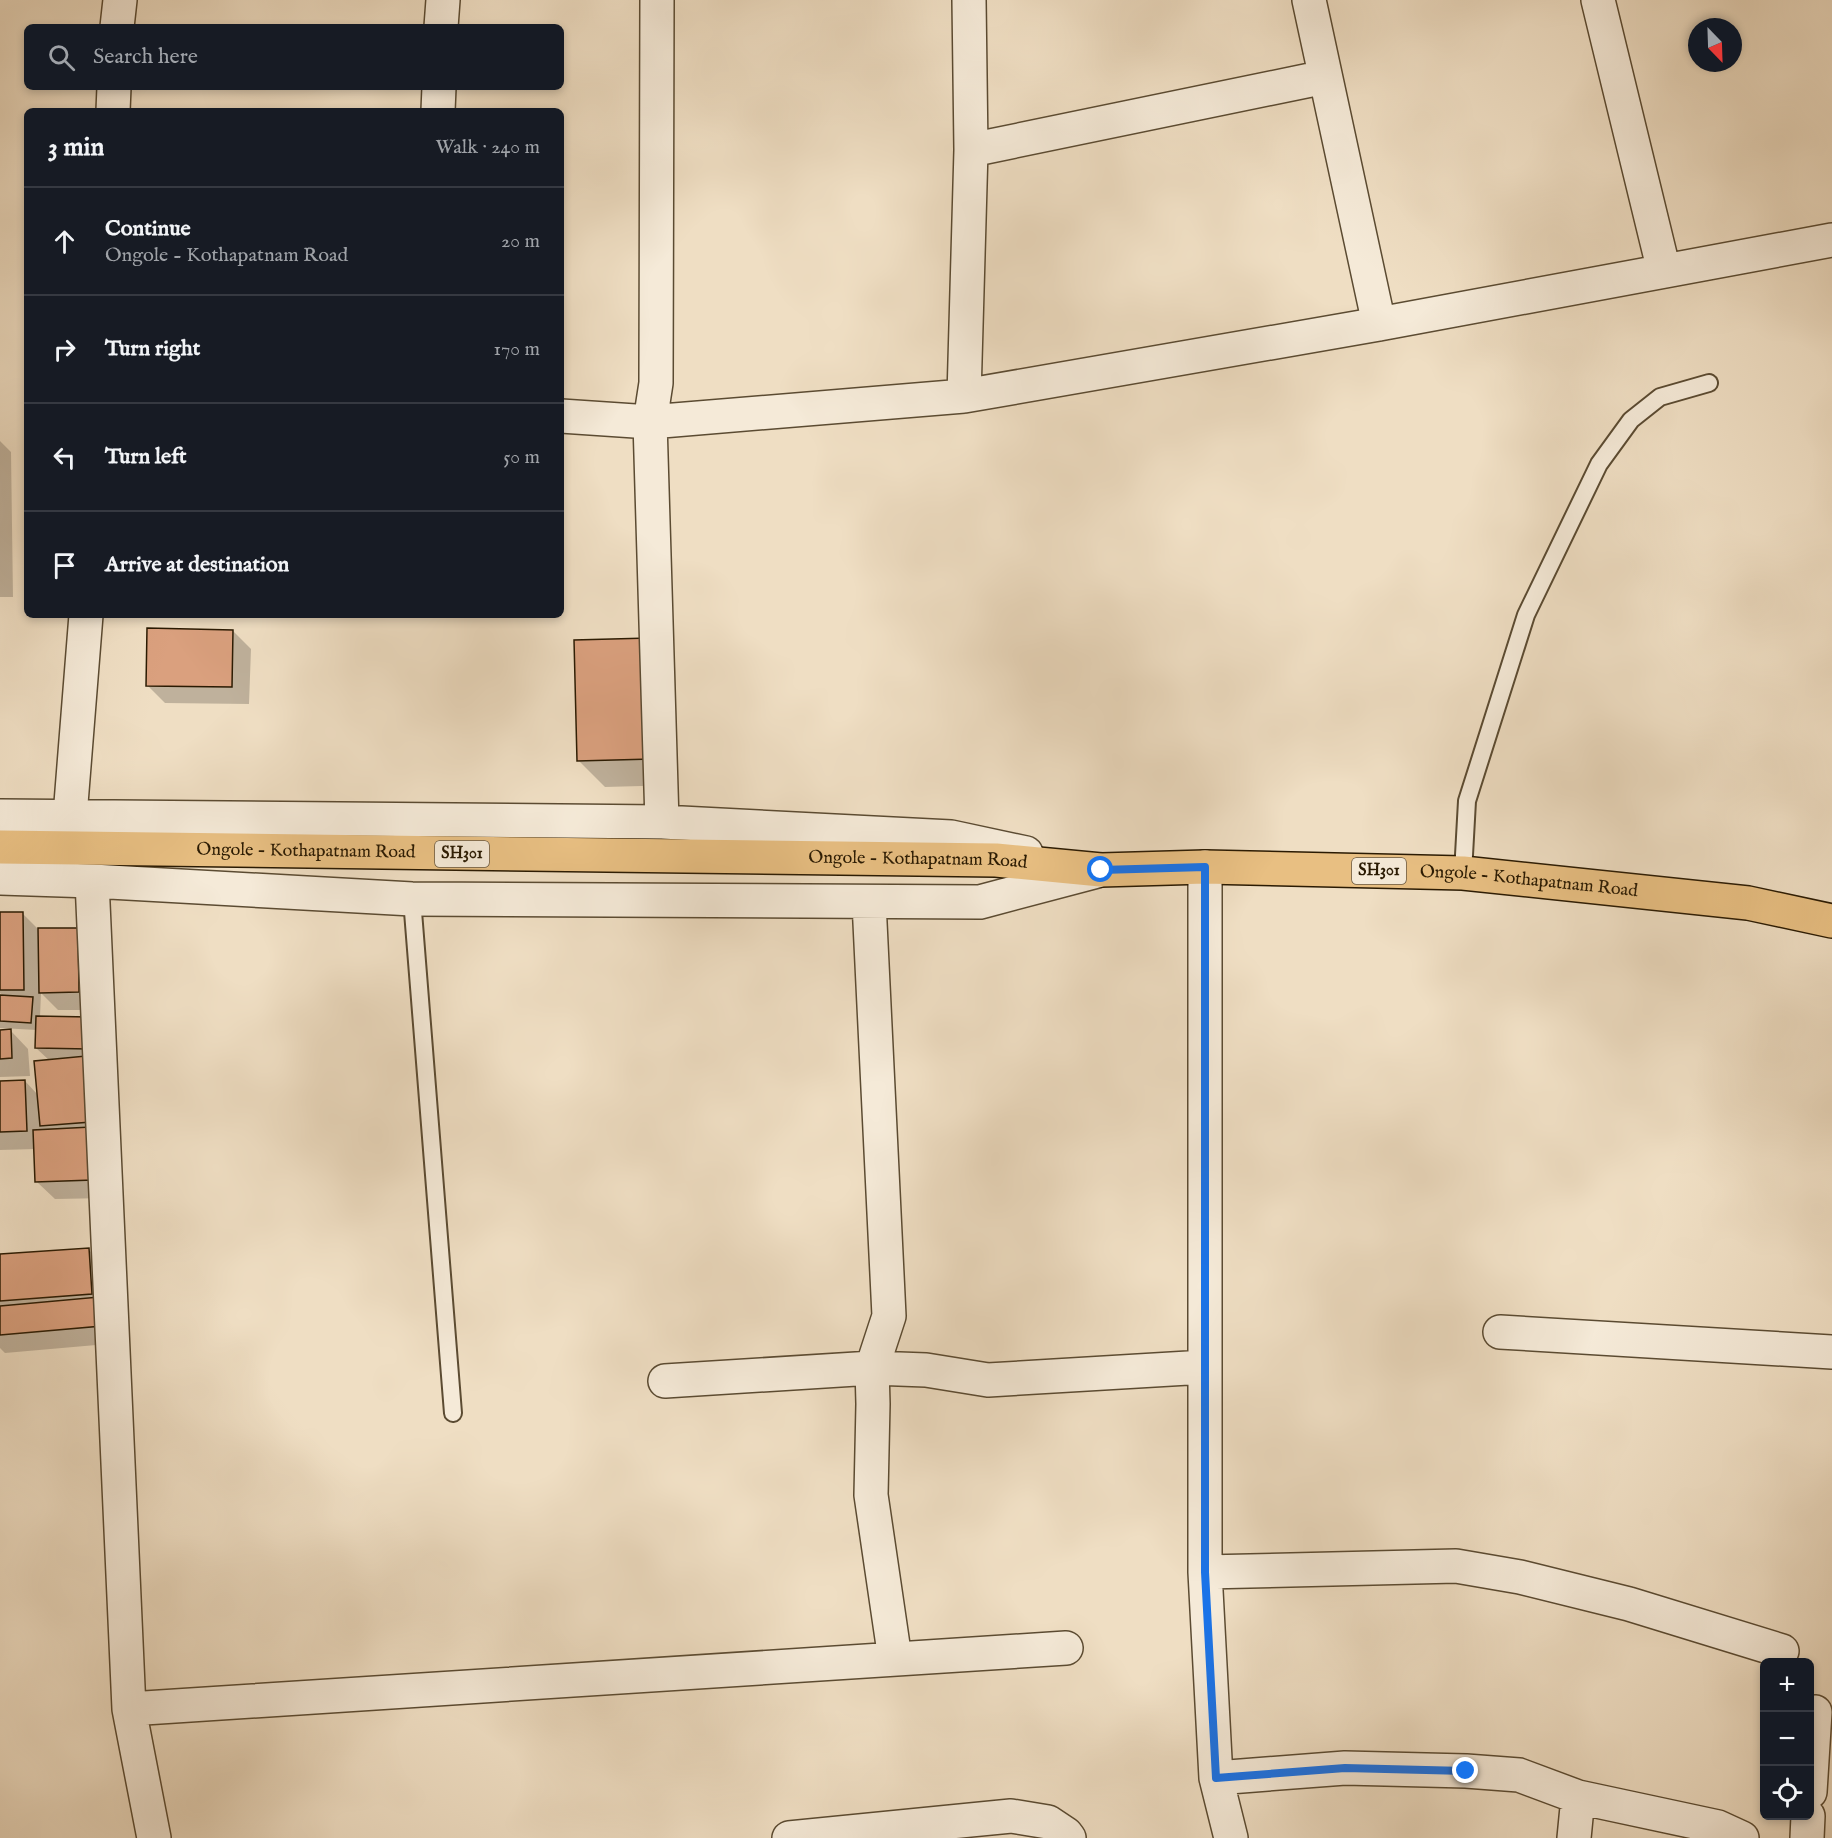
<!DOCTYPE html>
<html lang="en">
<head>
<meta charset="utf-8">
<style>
  body { margin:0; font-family:"IM FELL English",serif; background:#20242c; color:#f1f3f6 }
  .controls { position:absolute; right:18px; bottom:18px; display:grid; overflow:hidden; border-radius:9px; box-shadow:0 3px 9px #0003 }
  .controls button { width:54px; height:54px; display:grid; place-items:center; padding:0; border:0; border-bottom:2px solid #363941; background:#171b24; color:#f1f3f6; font:30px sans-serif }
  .compass { position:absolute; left:1688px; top:18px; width:54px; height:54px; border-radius:50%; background:#171b24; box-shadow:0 3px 9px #0003; rotate:157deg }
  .stop { position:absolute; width:18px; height:18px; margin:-14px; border:4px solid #1a73e8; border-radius:50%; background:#fff }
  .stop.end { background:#1a73e8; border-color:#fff; box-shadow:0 2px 6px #0008 }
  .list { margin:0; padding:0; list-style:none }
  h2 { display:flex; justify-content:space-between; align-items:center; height:78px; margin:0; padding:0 24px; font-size:26px }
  h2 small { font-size:20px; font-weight:400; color:#9ea1a6 }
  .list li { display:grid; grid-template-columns:39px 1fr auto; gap:18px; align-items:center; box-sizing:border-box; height:108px; padding:0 24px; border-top:2px solid #363941 }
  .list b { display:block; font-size:22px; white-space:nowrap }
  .list p { margin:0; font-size:20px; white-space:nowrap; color:#9ea1a6 }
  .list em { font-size:20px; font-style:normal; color:#9ea1a6 }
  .icon { flex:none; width:33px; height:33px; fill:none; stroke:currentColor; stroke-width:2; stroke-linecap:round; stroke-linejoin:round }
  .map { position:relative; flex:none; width:1832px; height:1838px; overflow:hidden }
  .search { position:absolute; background:#171b24; box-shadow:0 3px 9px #0003; left:24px; top:24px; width:540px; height:66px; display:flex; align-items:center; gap:15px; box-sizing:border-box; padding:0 21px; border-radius:9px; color:#9ea1a6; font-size:22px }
  .panel { position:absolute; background:#171b24; box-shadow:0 3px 9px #0003; left:24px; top:108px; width:540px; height:510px; border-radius:9px }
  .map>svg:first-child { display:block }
</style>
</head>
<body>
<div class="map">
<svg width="1832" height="1838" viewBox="0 0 1832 1838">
  <rect width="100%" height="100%" fill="#efdec3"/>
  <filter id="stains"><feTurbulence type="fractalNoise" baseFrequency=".00333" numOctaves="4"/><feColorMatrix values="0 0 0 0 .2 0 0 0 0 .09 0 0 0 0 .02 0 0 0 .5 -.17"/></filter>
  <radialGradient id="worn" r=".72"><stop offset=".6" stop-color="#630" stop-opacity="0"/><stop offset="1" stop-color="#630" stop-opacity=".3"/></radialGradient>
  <path fill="#0003" d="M0,441l11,11 2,145h-13z
    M233,631l18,18 -2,55 -84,-1 -18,-18z
    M649,639l26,27 3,119 -73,2 -27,-27z
    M0,914h23l16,16 39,-1 18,81h-38l-17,-17 -1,24 49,1 21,180 -55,1 -18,-17 -1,-33 -36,1v-68l25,-1 13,14 12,-34 -14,-13 1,-18 -37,-2v-32l4,1 -4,-4z
    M11,1031l17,18 2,27 -30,1v-45z
    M88,1249l18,18 13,76 -114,10 -5,-5v-92z"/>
  <path fill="#daa07e" stroke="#2a1a02" stroke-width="1.5" d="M147,628l86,2 -1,57 -86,-1z
    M649,638l3,121 -75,2 -3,-121z
    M0,912h23l1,78h-24z
    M38,928h40l1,64 -40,1z
    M0,995l33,2 -2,26 -31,-2z
    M36,1016l53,1v32l-54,-1z
    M11,1029l1,29 -12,1v-29z
    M86,1056l5,66 -51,4 -6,-65z
    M25,1080l2,51 -27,1v-51z
    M91,1127l2,53 -58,2 -2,-52z
    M89,1248l3,46 -92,7v-47z
    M99,1297l3,29 -102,9v-29z"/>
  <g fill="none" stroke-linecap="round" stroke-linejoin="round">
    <g stroke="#5b4b32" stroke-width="20">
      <path id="lane" d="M1463,873l4,-72 59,-186 73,-151 32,-44 29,-23 49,-14
        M412,899l41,514"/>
    </g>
    <g stroke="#5b4b32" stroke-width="36">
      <path id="street" d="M657,0l-1,383 -6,39 12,400
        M1309,0l70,324
        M1598,0l66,271
        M117,27l3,-27
        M441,27l2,-27
        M113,111l1,-24
        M438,111l1,-24
        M971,150l354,-73
        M964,396l7,-246 -2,-150
        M561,416l89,6 314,-26 415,-72 453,-84
        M0,816l662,6 289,15 75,16
        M70,816l16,-201
        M1205,867v705l11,206 15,60
        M0,878l92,3 320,18 568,3 117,-31
        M92,881l37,828 25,129
        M869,902l20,414 -17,52 1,36 -2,91 24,164
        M1500,1332l332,20
        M665,1381l207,-13 54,2 62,10 217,-13
        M1205,1572l251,-6 64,11 109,27 153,47
        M129,1709l937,-61
        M1216,1778l129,-10 121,3 53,4 59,22 140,30 24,11
        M1810,1792l5,-80
        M789,1838l222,-22 37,6 18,12 3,4
        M1574,1838l4,-41
        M1807,1838l1,-22"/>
    </g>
    <g stroke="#2a1a02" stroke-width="36">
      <g id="primary">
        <path id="s1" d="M0,847l996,13 105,10 104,-3 258,6 285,30 84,18"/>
      </g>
    </g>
    <use href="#lane" stroke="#f5ead8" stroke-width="16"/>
    <use href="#street" stroke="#f5ead8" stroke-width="33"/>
    <use href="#primary" stroke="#e8bf82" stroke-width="33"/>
  </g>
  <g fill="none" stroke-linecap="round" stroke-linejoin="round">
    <path stroke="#1a73e8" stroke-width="8" d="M1101,870l104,-3v705l11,206 129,-10 121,3"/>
  </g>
  <g text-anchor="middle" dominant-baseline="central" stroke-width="4.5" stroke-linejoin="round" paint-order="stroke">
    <g fill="#f5ead8" stroke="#675842" stroke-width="1.5">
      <rect x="435" y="841" width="54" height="26" rx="4.5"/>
      <rect x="1352" y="858" width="54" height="26" rx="4.5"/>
    </g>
    <g font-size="16" font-weight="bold" fill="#2a1a02">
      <text x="462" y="854">SH301</text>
      <text x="1379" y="871">SH301</text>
    </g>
    <g font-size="18" fill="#2a1a02" stroke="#f5ead8">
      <text stroke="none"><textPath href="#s1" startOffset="306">Ongole - Kothapatnam Road</textPath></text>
      <text stroke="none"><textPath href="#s1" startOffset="918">Ongole - Kothapatnam Road</textPath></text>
      <text stroke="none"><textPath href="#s1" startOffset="1530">Ongole - Kothapatnam Road</textPath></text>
    </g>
  </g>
  <rect width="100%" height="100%" filter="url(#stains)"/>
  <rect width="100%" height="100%" fill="url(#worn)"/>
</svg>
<div class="controls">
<button>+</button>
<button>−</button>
<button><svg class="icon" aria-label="locate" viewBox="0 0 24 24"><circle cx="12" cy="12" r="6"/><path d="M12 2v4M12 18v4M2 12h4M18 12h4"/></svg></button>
</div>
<svg class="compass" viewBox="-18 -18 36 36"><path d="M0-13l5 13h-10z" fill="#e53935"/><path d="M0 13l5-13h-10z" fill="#9ea1a6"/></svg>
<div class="stop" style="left:1101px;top:870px"></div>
<div class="stop end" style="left:1466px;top:1771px"></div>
<div class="search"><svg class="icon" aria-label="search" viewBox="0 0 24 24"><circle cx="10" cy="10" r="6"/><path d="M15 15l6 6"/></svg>Search here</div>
<section class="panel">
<h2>3 min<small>Walk · 240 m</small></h2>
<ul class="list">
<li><svg class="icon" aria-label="ahead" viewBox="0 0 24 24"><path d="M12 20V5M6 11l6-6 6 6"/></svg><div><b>Continue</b><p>Ongole - Kothapatnam Road</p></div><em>20 m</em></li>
<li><svg class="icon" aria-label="right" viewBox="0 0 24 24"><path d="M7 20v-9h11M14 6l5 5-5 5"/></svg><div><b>Turn right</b></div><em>170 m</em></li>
<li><svg class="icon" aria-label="left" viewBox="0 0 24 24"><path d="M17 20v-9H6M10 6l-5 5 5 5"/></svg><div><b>Turn left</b></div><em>50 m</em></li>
<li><svg class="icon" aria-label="arrive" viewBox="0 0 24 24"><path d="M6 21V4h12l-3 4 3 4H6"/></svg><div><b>Arrive at destination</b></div></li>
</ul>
</section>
</div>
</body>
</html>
